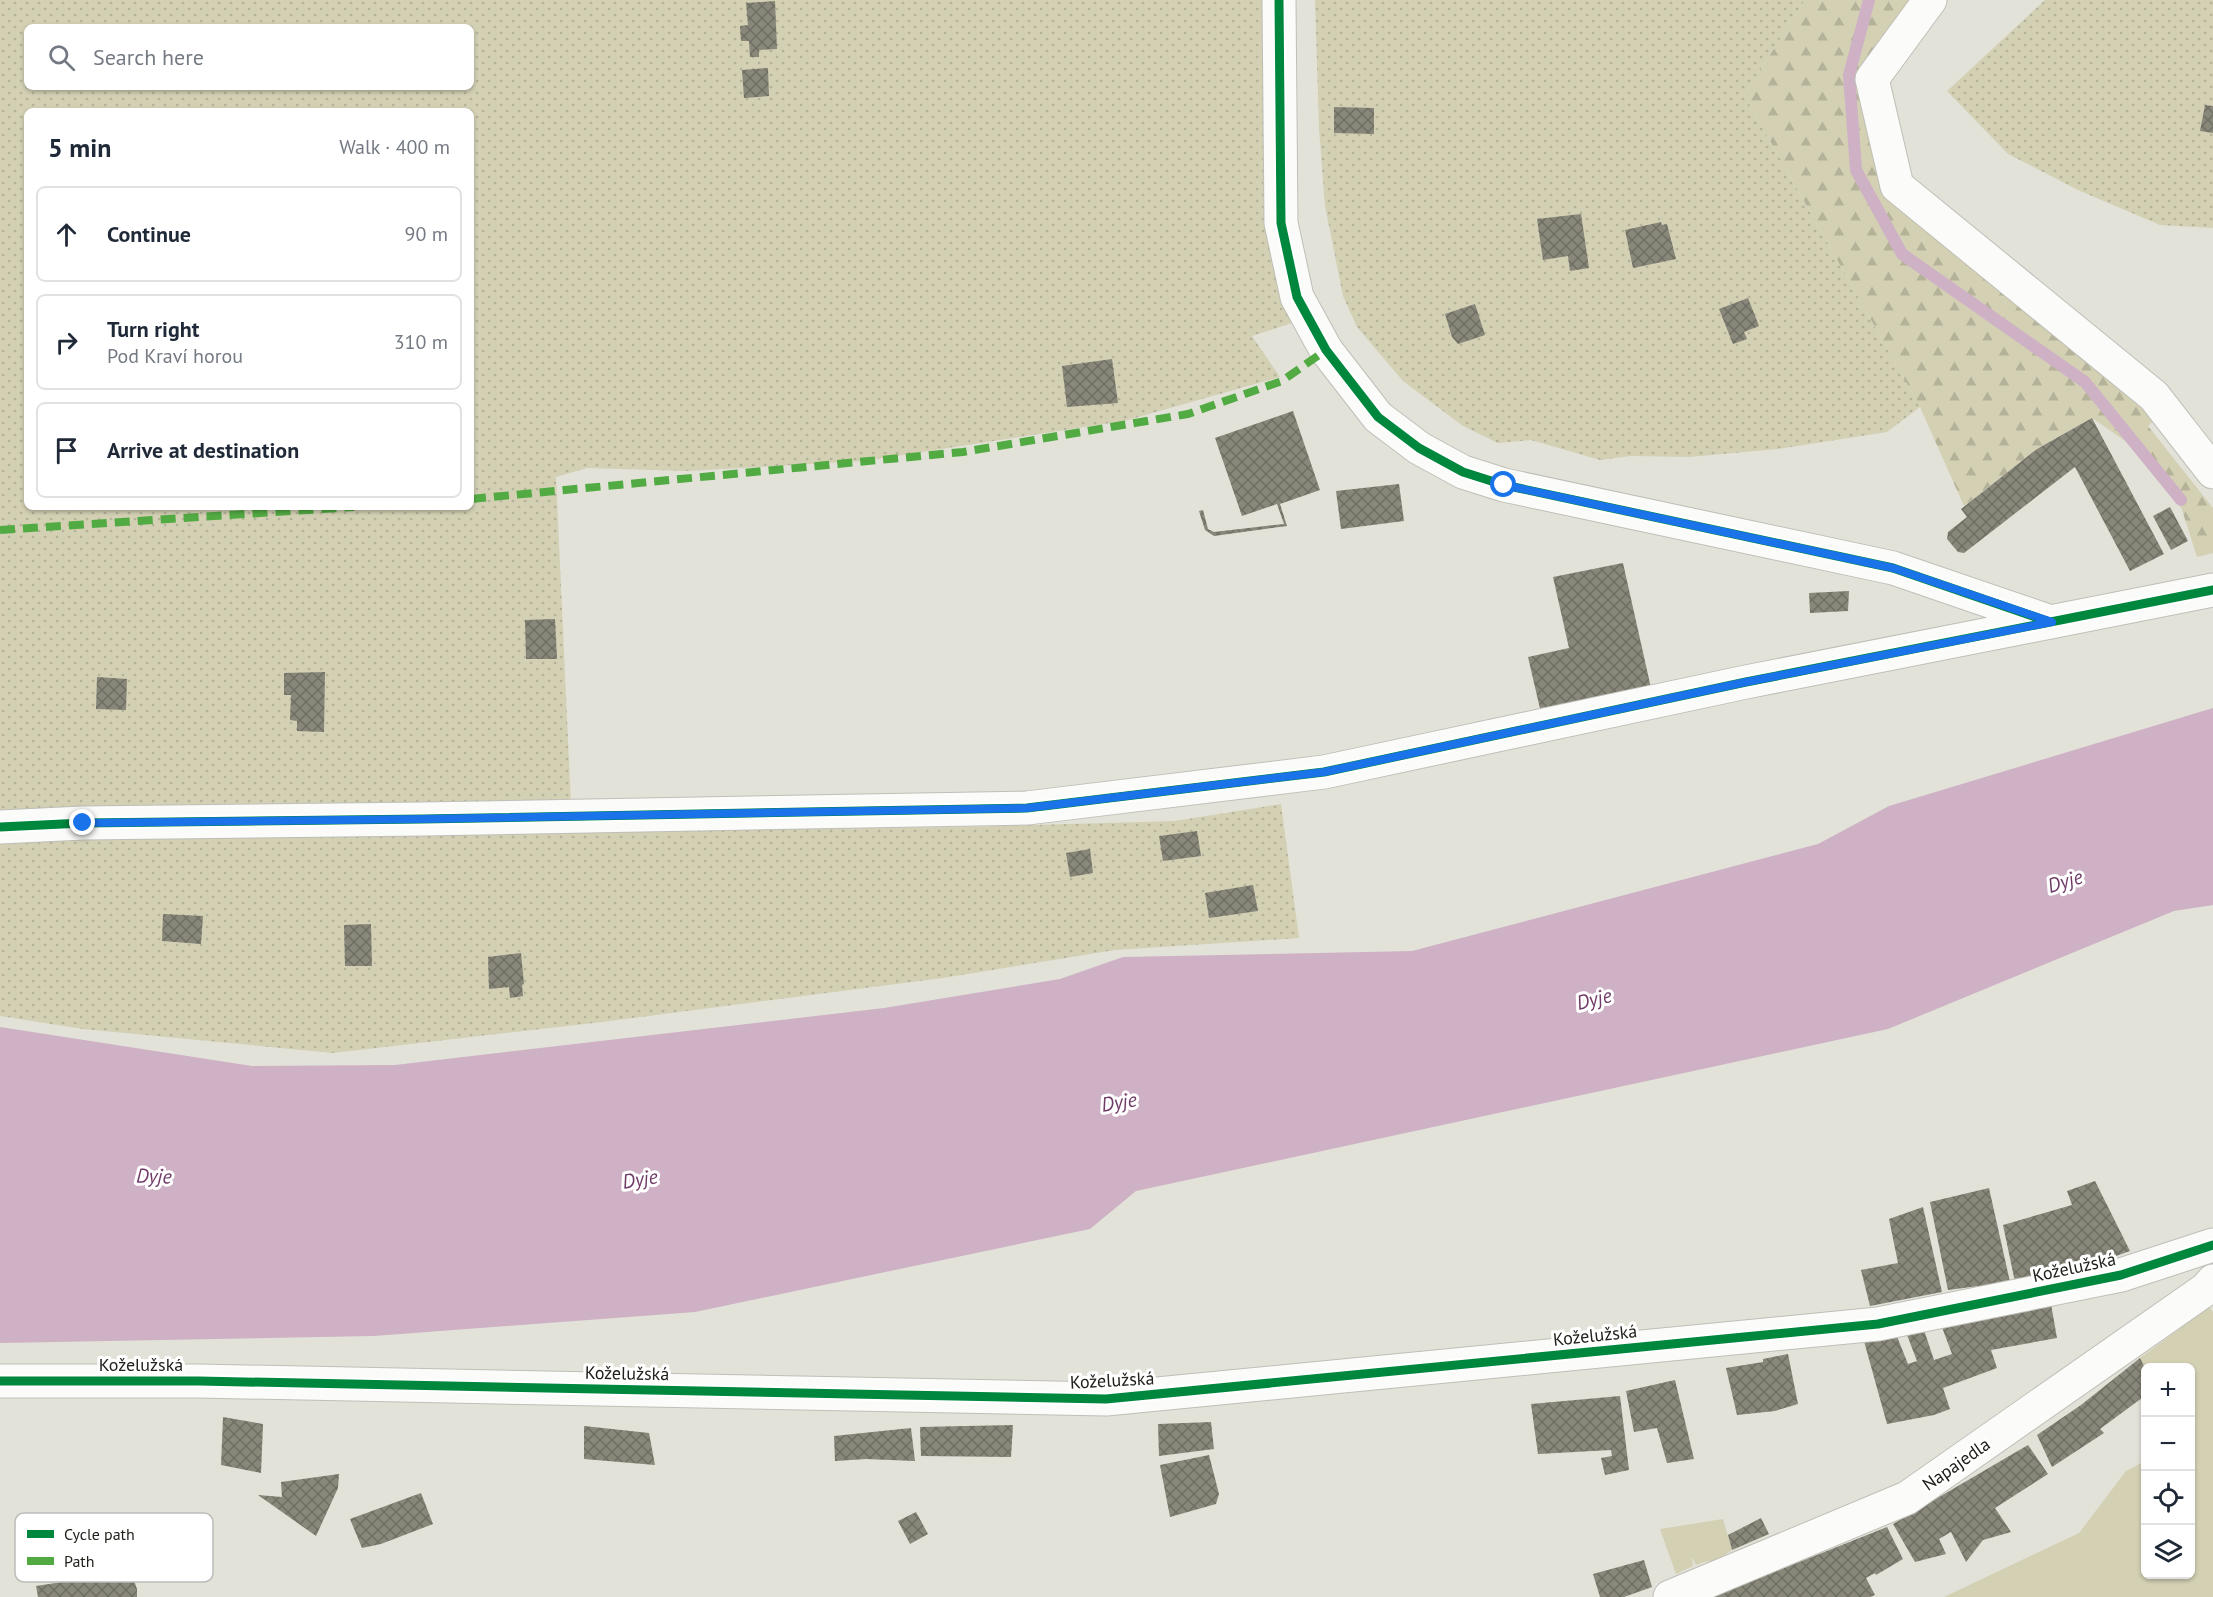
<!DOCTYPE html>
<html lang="en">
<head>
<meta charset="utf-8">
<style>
  body { margin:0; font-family:"PT Sans",sans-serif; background:#f6f6f7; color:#1f2937 }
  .controls { position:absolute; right:18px; bottom:18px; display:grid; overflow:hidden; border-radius:9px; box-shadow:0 2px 4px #0004 }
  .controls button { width:54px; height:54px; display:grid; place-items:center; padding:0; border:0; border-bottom:2px solid #e0e1e3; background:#fff; color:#1f2937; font:30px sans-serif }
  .stop { position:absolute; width:18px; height:18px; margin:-14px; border:4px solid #1a73e8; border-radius:50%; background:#fff }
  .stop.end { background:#1a73e8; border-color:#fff; box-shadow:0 2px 6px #0008 }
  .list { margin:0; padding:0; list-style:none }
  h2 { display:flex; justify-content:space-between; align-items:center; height:78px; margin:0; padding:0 24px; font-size:26px }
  h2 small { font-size:20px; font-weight:400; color:#747a83 }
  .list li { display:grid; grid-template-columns:39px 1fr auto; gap:18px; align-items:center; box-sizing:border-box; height:96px; margin:0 12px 12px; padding:0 12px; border:2px solid #e0e1e3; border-radius:9px }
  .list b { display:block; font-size:22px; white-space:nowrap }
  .list p { margin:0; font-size:20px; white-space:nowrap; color:#747a83 }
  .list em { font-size:20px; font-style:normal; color:#747a83 }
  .icon { flex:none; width:33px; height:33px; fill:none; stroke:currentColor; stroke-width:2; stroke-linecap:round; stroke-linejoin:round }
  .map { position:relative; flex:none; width:2213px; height:1597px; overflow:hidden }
  .search { position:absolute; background:#fff; box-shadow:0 2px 4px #0004; left:24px; top:24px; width:450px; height:66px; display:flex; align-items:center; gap:15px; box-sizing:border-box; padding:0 21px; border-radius:9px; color:#747a83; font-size:22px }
  .panel { position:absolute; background:#fff; box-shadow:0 2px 4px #0004; left:24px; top:108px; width:450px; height:402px; border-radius:9px }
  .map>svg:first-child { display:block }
</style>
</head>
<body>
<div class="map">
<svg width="2213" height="1597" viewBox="0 0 2213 1597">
  <defs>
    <pattern id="forest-firs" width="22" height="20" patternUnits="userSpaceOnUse" patternTransform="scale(1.5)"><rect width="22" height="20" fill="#d3d0b4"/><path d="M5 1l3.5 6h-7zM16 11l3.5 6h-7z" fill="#b5b29a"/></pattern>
    <pattern id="park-dots" width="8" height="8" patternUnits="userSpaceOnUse" patternTransform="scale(1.5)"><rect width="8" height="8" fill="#d3d0b4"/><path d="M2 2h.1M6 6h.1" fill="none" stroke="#b5b29a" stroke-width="1.8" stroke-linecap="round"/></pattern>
    <pattern id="building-cross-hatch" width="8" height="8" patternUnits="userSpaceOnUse" patternTransform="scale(1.5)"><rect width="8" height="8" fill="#88877a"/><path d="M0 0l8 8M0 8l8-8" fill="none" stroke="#6f6e63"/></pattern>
  </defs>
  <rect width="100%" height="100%" fill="#e2e2d9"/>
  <path fill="#d3d0b4" d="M2209,1307l4,5v285h-269l135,-64 47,-62 19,-10 1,113h44v-206h-44l-1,2 -5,-12z
    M1723,1519l9,31 -15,10 -13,2 -8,3 -4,-8 1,9 -17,8 -16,-45z"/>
  <path fill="url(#forest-firs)" d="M1805,0h104l-52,87 42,114 267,208 -18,17 65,82v45l-16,4 -15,-47 -22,-45 -68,-47 -55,31 -73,57 -44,-99 -176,-312z"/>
  <path fill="url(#park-dots)" fill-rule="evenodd" d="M0,0h1266l29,322 -43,14 28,41 -156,44 -261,40 -176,10 -100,-3 -31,9 15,328 -486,1 -85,5zM27,27h444v60h-444zM27,111h444v396h-444z
    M1315,0h490l-61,95 176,312 -33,25 -109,17 -89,8 -58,-1 -31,4 -69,-20 -33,3 -35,-17 -60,-45 -46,-54 -14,-31 -18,-90 -6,-78z
    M2045,0h168v228l-53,-3 -82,-35 -70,-36 -61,-63z
    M1281,804l18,134 -184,12 -172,28 -341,44 -269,31 -250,-24 -83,-13v-178l966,-11 209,-6z"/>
  <path fill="#ceb1c5" d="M2213,708v197l-39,6 -286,118 -752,162 -46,38 -395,83 -321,24 -374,7v-316l252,39 143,-1 489,-57 176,-29 63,-22 289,-6 406,-107 71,-38z"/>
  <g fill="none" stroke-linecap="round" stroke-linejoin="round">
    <path stroke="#ceb1c5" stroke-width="12" d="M1869,0l-20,75 7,95 46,84 183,128 96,118"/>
  </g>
  <path fill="url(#building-cross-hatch)" d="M775,1l2,48 -18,1v7h-9l-1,-16h-8l-1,-15 8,-1 -2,-22z
    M768,68l1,28 -25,2 -2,-28z
    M2205,105l8,1v27l-13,-2z
    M1334,107l40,1v26l-40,-1z
    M1581,214l8,54 -19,3 -2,-15 -25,4 -6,-41z
    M1661,222l1,3 5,-1 9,35 -43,9 -8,-38z
    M1748,298l11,28 -15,6 3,7 -14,5 -14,-35z
    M1475,304l10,31 -27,9 -6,-7 -7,-23z
    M1112,359l6,44 -51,4 -5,-41z
    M1293,411l27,79 -40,14 7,22 -73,10 -9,-6 -6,-19 4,-1 5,19 6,3 70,-8 -7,-20 -35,12 -27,-78z
    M2092,418l72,136 -34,17 -55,-104 -111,86 -6,-1 -11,-13 1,-7 19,-15 -6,-8 76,-60z
    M1399,484l5,37 -63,8 -5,-38z
    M2170,507l18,34 -17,9 -18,-34z
    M1623,563l28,125 -110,25 -13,-56 41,-9 -16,-71z
    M1849,591l-1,20 -38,2 -1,-20z
    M555,619l2,40h-31l-1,-39z
    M325,672l-1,60 -27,-1v-10l-7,-1 1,-25h-7v-22z
    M97,677l30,2 -1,31 -30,-1z
    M1197,831l4,25 -38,5 -4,-25z
    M1090,849l3,24 -23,4 -4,-24z
    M1253,885l5,26 -49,7 -4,-25z
    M163,914l40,2 -2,28 -39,-3z
    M371,924l1,42h-27l-1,-41z
    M521,953l3,31 -2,1 1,11 -13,2 -1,-11 -20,2 -1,-32z
    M2095,1181l35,70 -31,11 -84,20 -12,-57 69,-20 -5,-14z
    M1989,1188l21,94 -62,8 -18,-88z
    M1923,1207l19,85 -72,14 -9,-36 37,-7 -9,-44z
    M2051,1304l6,34 -66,12 6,18 -54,20 7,21 -16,6 -47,9 -25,-90 32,-5 14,35 9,-3 -13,-34 18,-3 12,36 18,-6 -12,-32z
    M1788,1354l10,50 -23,7 -38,4 -11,-47 37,-6v-3z
    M2140,1358l6,12v25l-46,34 4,4 -52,34 -15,-32 44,-30z
    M1675,1380l19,79 -27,4 -10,-35 -23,4 -8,-41z
    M1620,1396l9,74 -24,5 -4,-17 11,-2 -1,-6 -73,4 -7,-50z
    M223,1417l40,7 -2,49 -40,-8z
    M1211,1422l3,27 -55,7 -1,-32z
    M1013,1425l-2,32 -90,-1 -1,-29z
    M584,1426l65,7 6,32 -71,-6z
    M911,1428l4,33 -49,-2 -31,2 -1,-25z
    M2028,1445l20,29 -53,34 16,24 -28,8 -17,22 -15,-30 -12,7 7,15 -31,8 -22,-38z
    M1209,1455l10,39 -3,10 -46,13 -10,-52z
    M339,1474l-1,14 -22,48 -58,-41 24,2 -1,-15z
    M421,1493l12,31 -52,20 -19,4 -12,-29z
    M916,1512l12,22 -18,10 -12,-23z
    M1761,1518l8,16 -37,16 -4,-15z
    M1887,1527l16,32 -27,16 -1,-2 -9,5 9,17 -5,2h-158z
    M1644,1560l8,27 -28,10h-24l-7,-23z
    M129,1566l8,23v8h-99l-2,-11 26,-4 -1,-5z"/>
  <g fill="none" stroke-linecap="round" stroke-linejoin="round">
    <g stroke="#bfbfb8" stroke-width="35">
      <path id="minor" d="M1279,0l2,223 16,74 29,53 52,67 41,31 44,24 41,13 389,83 158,54
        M1930,0l-58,79 25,107 257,210 59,76
        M0,827l83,-4 340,-4 604,-11 297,-36 422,-90 467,-92
        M0,1381h199l907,18 772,-75 243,-49 92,-30
        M1670,1597l237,-99 299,-209 7,-8"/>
    </g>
    <use href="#minor" stroke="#fbfbf9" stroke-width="33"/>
    <path stroke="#52aa43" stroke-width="8" stroke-dasharray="15 8" stroke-linecap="butt" d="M471,499l492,-47 225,-38 94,-33 44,-31
      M0,530l354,-23"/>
    <g stroke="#fff" stroke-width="13">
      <path id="cycleway" d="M1279,0l2,223 16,74 29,53 52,67 41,31 44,24 41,13 389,83 157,54
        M0,827l83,-4 340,-4 604,-11 297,-36 422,-90 467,-92
        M0,1381h199l907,18 772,-75 243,-49 92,-30"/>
    </g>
    <use href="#cycleway" stroke="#00873e" stroke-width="9"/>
  </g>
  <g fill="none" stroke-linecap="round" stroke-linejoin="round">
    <path stroke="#1a73e8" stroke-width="8" d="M83,823l340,-4 604,-11 297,-36 422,-90 306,-60 -159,-54 -389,-83"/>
  </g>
  <g text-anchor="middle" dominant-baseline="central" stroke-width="6" stroke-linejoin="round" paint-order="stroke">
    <g font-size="18" fill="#21201b" stroke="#fff">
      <text transform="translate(2074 1267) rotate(-12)">Koželužská</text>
      <text transform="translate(1595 1335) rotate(-6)">Koželužská</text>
      <text x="141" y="1364">Koželužská</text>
      <text transform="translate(627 1373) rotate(1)">Koželužská</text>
      <text transform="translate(1112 1380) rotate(-3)">Koželužská</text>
      <text transform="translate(1956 1464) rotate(-35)">Napajedla</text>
    </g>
    <g font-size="20" font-style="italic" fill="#703b67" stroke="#fff">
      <text transform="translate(2065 881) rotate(-17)">Dyje</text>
      <text transform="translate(1594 999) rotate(-14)">Dyje</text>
      <text transform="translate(1119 1102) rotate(-9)">Dyje</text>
      <text transform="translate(154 1176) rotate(2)">Dyje</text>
      <text transform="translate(640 1179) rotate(-9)">Dyje</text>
    </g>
  </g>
  <rect x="15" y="1513" width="198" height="69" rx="9" fill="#fff" stroke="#bcbcbb" stroke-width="1.5"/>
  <rect x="27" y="1530" width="27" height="8" fill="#00873e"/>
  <rect x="27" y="1557" width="27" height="8" fill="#52aa43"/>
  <g font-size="16" fill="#21201b">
    <text x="64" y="1540">Cycle path</text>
    <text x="64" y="1567">Path</text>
  </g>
</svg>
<div class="controls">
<button>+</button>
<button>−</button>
<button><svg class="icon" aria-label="locate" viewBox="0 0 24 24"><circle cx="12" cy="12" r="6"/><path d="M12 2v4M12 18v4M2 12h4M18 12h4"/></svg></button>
<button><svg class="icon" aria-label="layers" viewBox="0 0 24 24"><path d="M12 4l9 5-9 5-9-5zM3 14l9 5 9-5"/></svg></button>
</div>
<div class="stop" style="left:1504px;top:485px"></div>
<div class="stop end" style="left:83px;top:823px"></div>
<div class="search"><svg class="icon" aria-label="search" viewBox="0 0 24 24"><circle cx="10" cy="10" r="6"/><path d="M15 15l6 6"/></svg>Search here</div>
<section class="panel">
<h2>5 min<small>Walk · 400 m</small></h2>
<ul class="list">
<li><svg class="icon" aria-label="ahead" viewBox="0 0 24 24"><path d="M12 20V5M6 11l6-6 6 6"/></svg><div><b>Continue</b></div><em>90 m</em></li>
<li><svg class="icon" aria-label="right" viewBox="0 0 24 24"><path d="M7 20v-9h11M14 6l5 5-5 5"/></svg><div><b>Turn right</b><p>Pod Kraví horou</p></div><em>310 m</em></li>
<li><svg class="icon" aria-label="arrive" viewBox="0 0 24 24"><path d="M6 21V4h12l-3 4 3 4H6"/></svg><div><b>Arrive at destination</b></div></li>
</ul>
</section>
</div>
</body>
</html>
